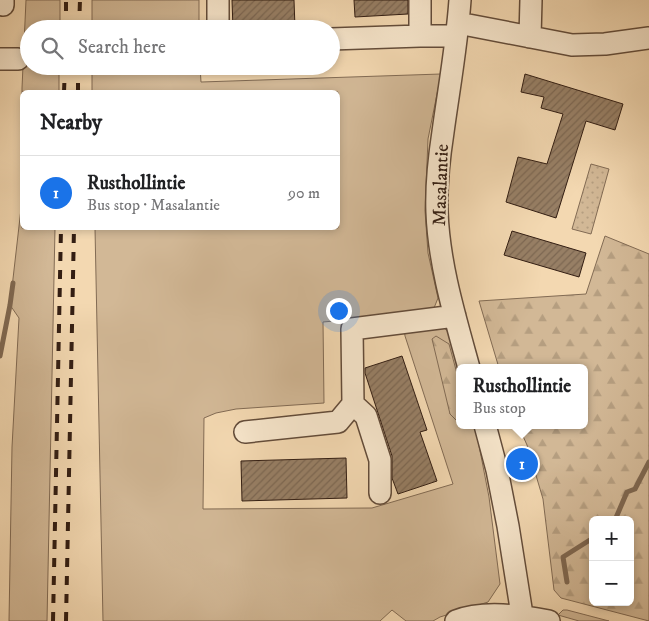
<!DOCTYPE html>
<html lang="en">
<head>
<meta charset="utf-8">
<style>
  body { margin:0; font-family:"IM FELL DW Pica",serif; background:#f2f2f2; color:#202124 }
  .controls { position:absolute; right:15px; bottom:15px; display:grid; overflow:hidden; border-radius:8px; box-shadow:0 2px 8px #0003 }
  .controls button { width:45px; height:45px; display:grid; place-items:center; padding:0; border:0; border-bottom:1px solid #e0e0e0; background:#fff; color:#202124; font:25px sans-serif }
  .you { position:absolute; left:338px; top:310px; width:18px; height:18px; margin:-12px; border:4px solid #fff; border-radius:50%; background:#1a73e8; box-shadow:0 0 0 8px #1a73e833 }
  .badge { display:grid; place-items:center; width:32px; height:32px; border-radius:50%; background:#1a73e8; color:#fff; font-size:16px; font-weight:700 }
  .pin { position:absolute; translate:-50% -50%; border:2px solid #fff; box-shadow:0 1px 5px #0006 }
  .popup { position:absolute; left:456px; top:364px; width:132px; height:65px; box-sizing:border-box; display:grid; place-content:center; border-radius:8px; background:#fff; filter:drop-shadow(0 1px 4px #0005); font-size:16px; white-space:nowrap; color:#757577 }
  .popup b { font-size:19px; color:#202124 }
  .popup::after { content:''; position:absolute; left:50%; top:100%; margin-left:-10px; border:10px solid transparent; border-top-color:#fff }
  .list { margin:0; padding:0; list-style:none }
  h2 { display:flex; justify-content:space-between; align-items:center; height:65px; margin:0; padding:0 20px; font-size:21px }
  h2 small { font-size:16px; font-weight:400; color:#757577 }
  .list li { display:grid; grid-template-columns:32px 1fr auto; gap:15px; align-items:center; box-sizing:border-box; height:75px; padding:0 20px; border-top:1px solid #e0e0e0 }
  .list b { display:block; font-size:19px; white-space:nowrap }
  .list p { margin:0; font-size:16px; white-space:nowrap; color:#757577 }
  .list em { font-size:16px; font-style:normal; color:#757577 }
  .icon { flex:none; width:28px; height:28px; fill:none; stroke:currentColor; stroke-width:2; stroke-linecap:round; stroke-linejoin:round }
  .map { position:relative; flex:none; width:649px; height:621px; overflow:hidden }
  .search { position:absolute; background:#fff; box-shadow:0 2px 8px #0003; left:20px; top:20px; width:320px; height:55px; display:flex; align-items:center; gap:12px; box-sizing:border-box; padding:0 18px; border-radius:28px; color:#757577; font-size:19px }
  .panel { position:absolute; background:#fff; box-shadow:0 2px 8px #0003; left:20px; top:90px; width:320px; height:140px; border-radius:8px }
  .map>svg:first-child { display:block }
</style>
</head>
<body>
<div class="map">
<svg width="649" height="621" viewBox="0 0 649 621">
  <defs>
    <pattern id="forest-firs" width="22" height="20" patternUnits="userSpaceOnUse" patternTransform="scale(1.25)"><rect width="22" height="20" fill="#d2b896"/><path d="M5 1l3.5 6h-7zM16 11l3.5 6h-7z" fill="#b59e80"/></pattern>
    <pattern id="park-dots" width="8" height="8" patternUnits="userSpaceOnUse" patternTransform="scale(1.25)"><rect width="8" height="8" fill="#d2b896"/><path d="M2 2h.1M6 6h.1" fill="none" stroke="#b59e80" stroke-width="1.8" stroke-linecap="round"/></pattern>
    <pattern id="building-hatch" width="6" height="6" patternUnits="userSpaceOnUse" patternTransform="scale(1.25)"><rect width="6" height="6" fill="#977f65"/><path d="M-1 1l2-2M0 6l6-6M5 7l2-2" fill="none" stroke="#7c6752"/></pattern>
  </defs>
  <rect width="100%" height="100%" fill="#f3d8b1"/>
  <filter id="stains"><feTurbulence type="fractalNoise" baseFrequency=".004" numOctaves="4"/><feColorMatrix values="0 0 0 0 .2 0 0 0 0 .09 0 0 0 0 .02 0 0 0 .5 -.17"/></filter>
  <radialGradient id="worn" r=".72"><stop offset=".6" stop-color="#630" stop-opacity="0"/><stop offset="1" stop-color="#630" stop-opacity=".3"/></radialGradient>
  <path fill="#d2b896" stroke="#826b54" d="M26,0h34v29h-31v37h30v26h-37v13v-17z
    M92,0h107v29h-107z
    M92,66h108l1,16 240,-8 -13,65 -3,72 3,42 10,45 -4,10 -12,6 -19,1 -80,7 1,81 -88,6 -20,4 -12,5 -1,91 169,-1 81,-24 -48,-148 -1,-7 40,-1 5,4 10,38v11l-1,-5 -8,38 9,9 1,2h2l3,3 3,-3h7l14,72 11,87 -12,18 -48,15 -7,4h-27l-14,-11 -12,11h-277l-8,-393h243v-136h-246z
    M22,200v28h33l-8,393h-38l3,-174 7,-129 -9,-13z
    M563,610h4l42,11h-30l-21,-6z"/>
  <path fill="url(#forest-firs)" stroke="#826b54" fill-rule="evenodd" d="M605,236l44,18v367l-88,-23 -7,-8 -11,-91 -16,-54 -9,-20h66v-57h-85l-20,-67 107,-7zM593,520h37v82h-37z
    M436,336l13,8 10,37v42l-9,-9 -18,-75z"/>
  <path fill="url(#park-dots)" stroke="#826b54" d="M591,164l18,5 -18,65 -19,-5z"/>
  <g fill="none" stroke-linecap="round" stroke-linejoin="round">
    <path stroke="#7f6851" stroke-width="5" d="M0,356l10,-51 3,-22
      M615,520l12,-28 8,-3 14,-27
      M567,582l-4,-25 30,-19"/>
  </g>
  <path fill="url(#building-hatch)" stroke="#331e13" d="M232,0h62l1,28 -62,1z
    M354,0h54v14l-53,3z
    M525,74l98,30 -8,26 -29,-9 -30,97 -50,-16 12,-45 29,7 16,-50 -22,-6 3,-11 -23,-5z
    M512,231l74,22 -7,24 -75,-22z
    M402,356l25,74 -7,2 17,49 -39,13 -6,-16v-22l-27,-83v-5z
    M346,458l1,40 -105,3 -1,-40z"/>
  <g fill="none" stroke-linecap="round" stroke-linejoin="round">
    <g stroke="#634c3a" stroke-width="24">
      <path id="minor" d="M218,0v29
        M420,0v36h36
        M460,0c-3,44 -11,88 -17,132 -4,26 -7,53 -6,80 2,53 18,105 32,156
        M3,5v-5
        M458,23l114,22 33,-1 44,-6
        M530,37l1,-37
        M331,39l89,-3
        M0,59h18
        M353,404l13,12 14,44v33
        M485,425l12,45 11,56 15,95
        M245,432l93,-10 15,-18 -1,-75 103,-13
        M456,621c28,-11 65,-5 93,0"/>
    </g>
    <use href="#minor" stroke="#f7e6cc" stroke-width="21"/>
    <path stroke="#331e13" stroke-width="4" stroke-dasharray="9 9" stroke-linecap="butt" d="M66,29v-29
      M79,29l1,-29
      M64,92l1,-26
      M78,92v-26
      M53,621l8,-393
      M66,621l8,-393"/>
  </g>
  <g text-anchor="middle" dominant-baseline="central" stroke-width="4.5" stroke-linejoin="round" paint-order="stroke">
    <g font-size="19" fill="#331e13" stroke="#f7e6cc">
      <text transform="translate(441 185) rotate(-88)">Masalantie</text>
    </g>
  </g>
  <rect width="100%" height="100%" filter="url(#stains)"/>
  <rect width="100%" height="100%" fill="url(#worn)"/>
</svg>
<div class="controls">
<button>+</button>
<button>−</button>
</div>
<div class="you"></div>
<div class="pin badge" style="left:522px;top:464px">1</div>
<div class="popup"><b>Rusthollintie</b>Bus stop</div>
<div class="search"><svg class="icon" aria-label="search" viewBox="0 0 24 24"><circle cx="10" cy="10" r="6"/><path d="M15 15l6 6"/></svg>Search here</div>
<section class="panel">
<h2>Nearby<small></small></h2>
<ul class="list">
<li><span class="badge">1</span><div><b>Rusthollintie</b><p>Bus stop · Masalantie</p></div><em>90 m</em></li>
</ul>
</section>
</div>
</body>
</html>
